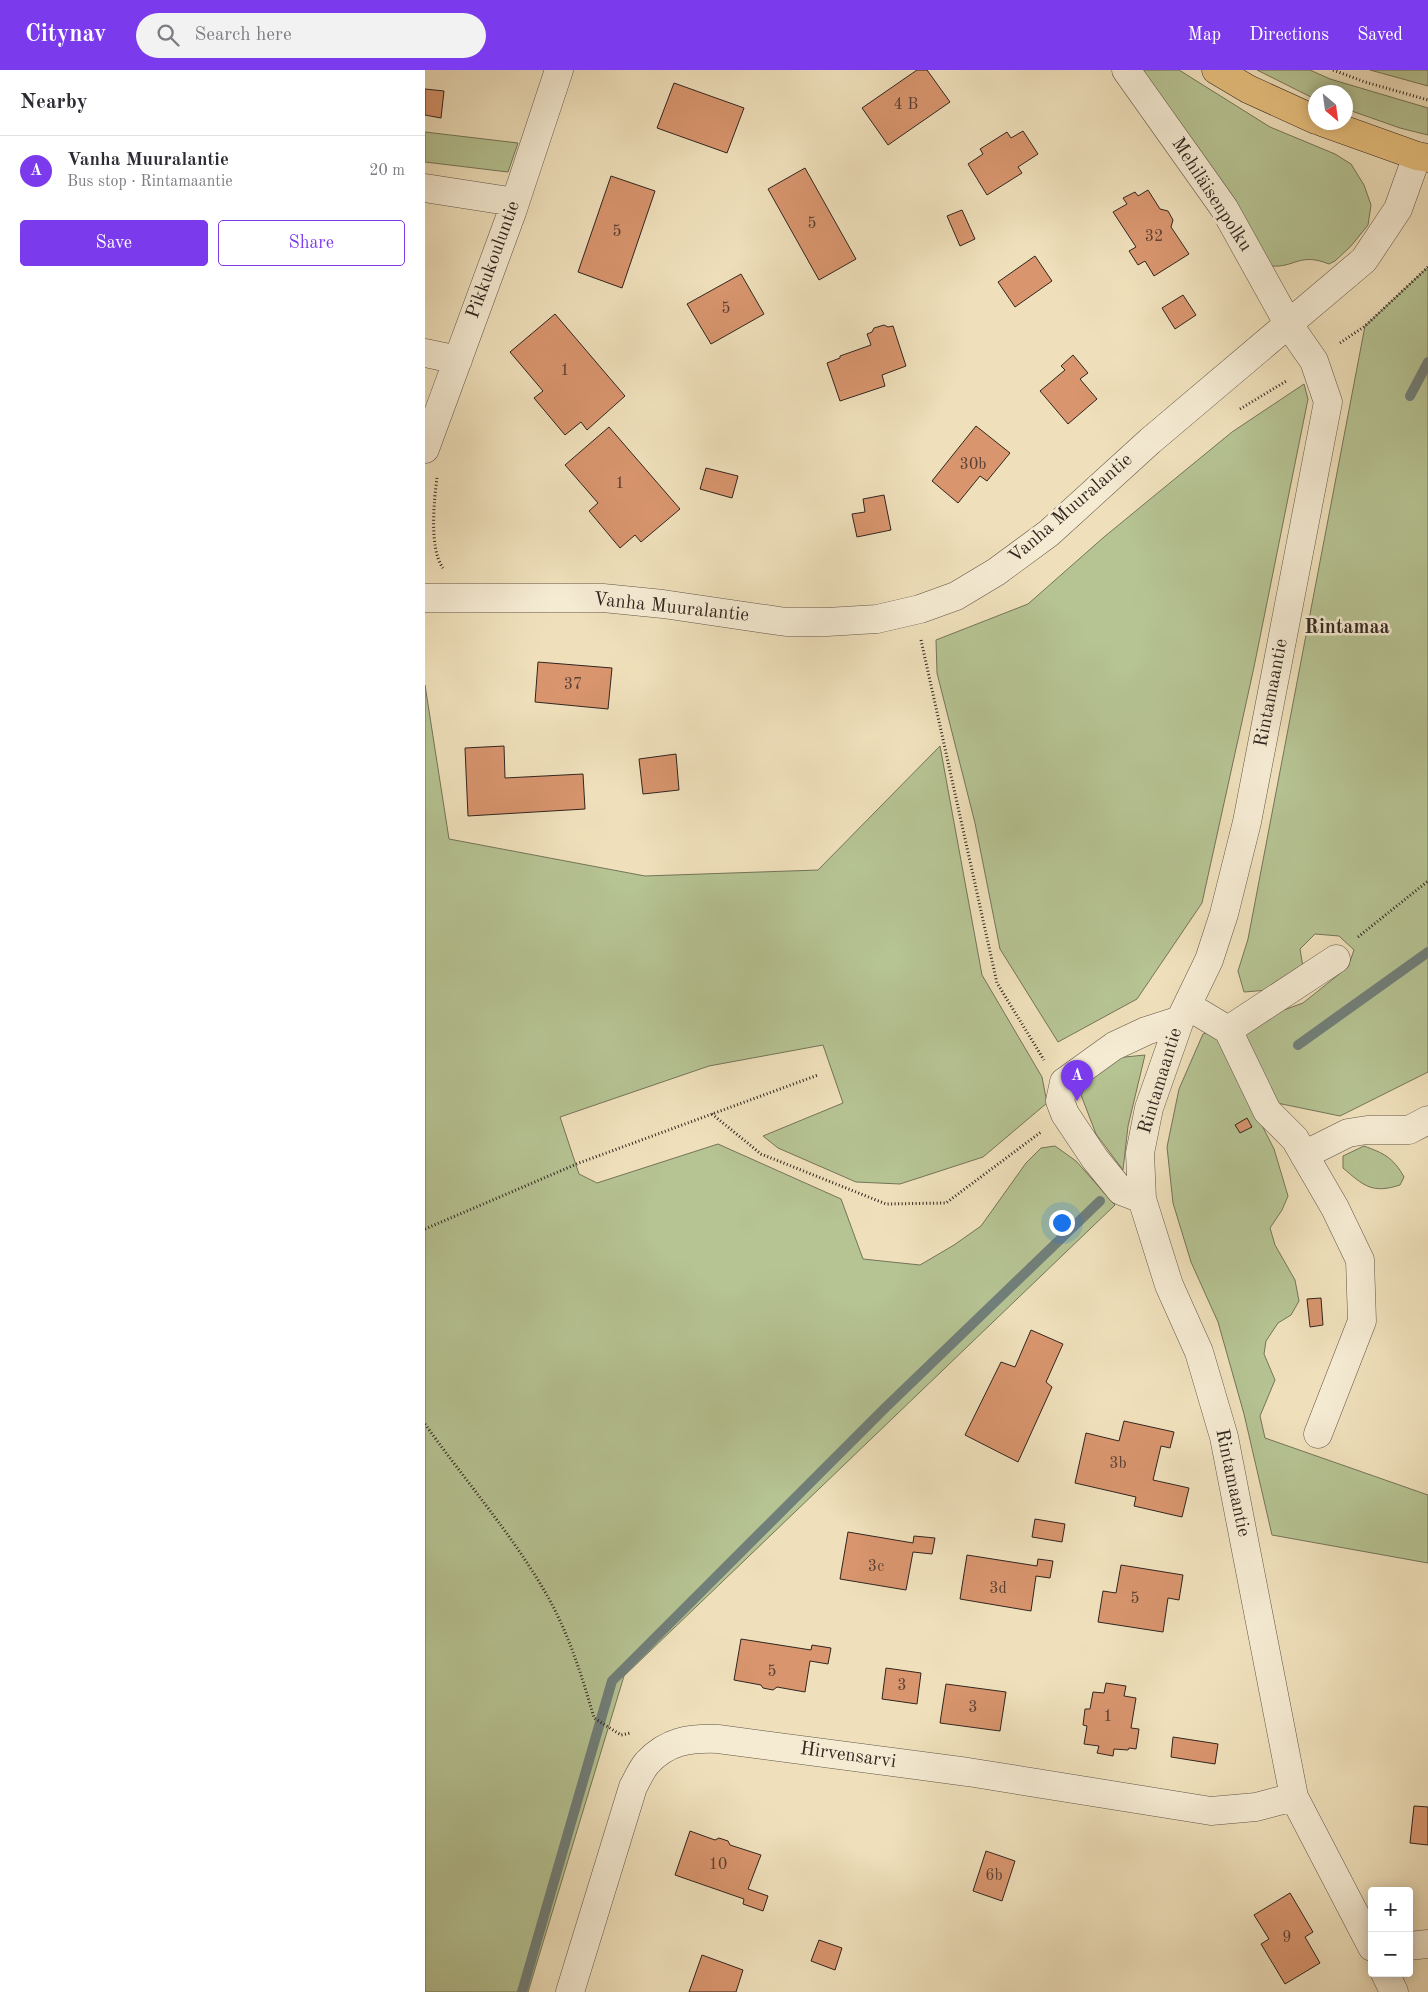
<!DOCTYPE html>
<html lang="en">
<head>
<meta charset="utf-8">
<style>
  body { margin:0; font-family:"Old Standard TT",serif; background:#f2f2f3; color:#2b2b33 }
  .controls { position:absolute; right:15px; bottom:15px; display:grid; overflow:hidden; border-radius:5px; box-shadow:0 2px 12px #0003 }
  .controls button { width:45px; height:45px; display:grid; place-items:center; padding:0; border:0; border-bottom:1px solid #e1e1e2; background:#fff; color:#2b2b33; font:25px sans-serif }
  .compass { position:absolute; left:883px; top:15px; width:45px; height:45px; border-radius:50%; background:#fff; box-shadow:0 2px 12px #0003; rotate:151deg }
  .you { position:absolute; left:636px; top:1152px; width:18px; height:18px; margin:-12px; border:4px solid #fff; border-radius:50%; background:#1a73e8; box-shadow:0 0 0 8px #1a73e833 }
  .badge { display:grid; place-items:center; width:32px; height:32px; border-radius:50%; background:#7c3aed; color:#fff; font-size:16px; font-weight:700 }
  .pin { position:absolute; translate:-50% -41px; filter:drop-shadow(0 1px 2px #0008) }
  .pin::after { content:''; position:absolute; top:26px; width:18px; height:15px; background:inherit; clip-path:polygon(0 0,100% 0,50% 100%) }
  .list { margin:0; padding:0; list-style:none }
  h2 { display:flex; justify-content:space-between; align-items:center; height:65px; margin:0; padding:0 20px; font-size:21px }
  h2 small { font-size:16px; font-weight:400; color:#7c7c81 }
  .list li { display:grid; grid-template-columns:32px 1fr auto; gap:15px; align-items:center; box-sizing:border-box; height:70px; padding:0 20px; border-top:1px solid #e1e1e2 }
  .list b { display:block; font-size:19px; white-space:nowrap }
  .list p { margin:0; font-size:16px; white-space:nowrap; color:#7c7c81 }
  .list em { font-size:16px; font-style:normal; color:#7c7c81 }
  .actions { display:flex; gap:10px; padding:15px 20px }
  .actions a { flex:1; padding:11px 0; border:1px solid #7c3aed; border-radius:5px; text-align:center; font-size:18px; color:#7c3aed }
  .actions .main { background:#7c3aed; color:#fff }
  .icon { flex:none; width:28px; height:28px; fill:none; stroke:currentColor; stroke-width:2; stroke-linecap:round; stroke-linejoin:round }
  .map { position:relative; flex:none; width:1003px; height:1922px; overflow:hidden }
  header { display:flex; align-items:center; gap:30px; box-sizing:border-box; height:70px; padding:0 25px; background:#7c3aed; color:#fff }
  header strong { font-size:24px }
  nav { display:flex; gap:28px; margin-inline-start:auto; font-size:18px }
  .search { width:350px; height:45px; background:#f2f2f3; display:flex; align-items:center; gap:12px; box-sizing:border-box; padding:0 18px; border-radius:28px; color:#7c7c81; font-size:19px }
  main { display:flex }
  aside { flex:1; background:#fff }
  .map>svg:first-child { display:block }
</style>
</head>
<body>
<header>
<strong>Citynav</strong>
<div class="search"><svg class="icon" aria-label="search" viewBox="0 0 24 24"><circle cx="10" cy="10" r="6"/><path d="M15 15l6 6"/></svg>Search here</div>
<nav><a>Map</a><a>Directions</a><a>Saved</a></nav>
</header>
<main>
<aside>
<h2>Nearby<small></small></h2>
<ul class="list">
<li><span class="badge">A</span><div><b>Vanha Muuralantie</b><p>Bus stop · Rintamaantie</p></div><em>20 m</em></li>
</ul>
<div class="actions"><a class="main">Save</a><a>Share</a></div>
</aside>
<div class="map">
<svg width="1003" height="1922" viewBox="0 0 1003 1922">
  <rect width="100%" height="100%" fill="#efe0bb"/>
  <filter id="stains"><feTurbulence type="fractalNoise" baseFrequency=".004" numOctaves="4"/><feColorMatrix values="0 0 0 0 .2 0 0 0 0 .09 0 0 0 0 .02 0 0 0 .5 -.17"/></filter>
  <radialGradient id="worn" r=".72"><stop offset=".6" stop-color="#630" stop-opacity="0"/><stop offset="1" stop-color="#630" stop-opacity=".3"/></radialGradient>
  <path fill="#b6c393" stroke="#747459" d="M714,0h40l91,57 65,27 16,10 13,21 7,20 -3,20 -17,21 -16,15 -6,3c-30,-12 -34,4 -58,2z
    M832,0h53l20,9 98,29v27l-28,-7 -54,-19v-17h-30l-1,7z
    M945,0h58v16z
    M0,62l93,11 -10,29 -83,-10z
    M1003,197v805l-88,44 -63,-13 -39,-68 8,-11 57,-21 45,-36 6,-17 -15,-14 -24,-2 -15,15 3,18 -34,23 -25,2 -6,-21 10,-32 117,-613z
    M879,314l4,15 -54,268 -52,236 -65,96 -79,43 -58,-93 -25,-126 -38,-150 -1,-33 92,-36 76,-67 128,-105z
    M0,615l24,154 196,37 173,-6 122,-124 42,229 60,102 5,26 -64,54 -83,27 -44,-2 -78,-34 -15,-12 80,-33 -20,-58 -114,21 -149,51 19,57 18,9 121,-39 123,55 22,60 57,6 34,-20 27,-19 45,-63 15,-15 14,-2 21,15 39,44 -491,471 -96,316h-103z
    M786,961l6,6 57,112 14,47 -6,14 -12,18 5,17 20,35 4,21 -8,14 -13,8 -12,18 -2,13 11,26 -15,36 5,22 163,57v68l-156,-28 -28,-121 -26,-92 -27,-60 -18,-59 -6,-56 12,-58 24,-55z
    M720,985l-17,71 -5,44 -27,-36 -15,-39 9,-16 25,-21z
    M939,1076c19,7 29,11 40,31l-4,8c-28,9 -36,1 -57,-17v-12z"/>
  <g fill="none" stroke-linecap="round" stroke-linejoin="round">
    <path stroke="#717f7a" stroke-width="10" d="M985,326l18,-34
      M873,975l130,-93
      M97,1922l90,-311 274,-274 214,-206"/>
  </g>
  <path fill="#d8956e" stroke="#31251f" d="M492,0h10l23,32 -62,43 -26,-37z
    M249,13l70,25 -17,45 -70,-25z
    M0,19l19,2 -3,27 -16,-3z
    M598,61l15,23 -20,13 4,6 -35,22 -19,-31 15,-10 -3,-5 27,-17 4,6z
    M380,98l51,91 -37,21 -51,-91z
    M186,106l44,15 -33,97 -44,-16z
    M723,120l12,19 8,2 5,9 -2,7 18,27 -35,22 -9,-15 -7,4 -9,-14 7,-4 -23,-35 14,-8 -4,-6 12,-6 3,4z
    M537,140l13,29 -15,7 -13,-30z
    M610,186l17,25 -37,26 -17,-25z
    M316,204l23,40 -53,30 -24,-40z
    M758,225l13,20 -21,14 -13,-21z
    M130,244l70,82 -38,34 -6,-8 -16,13 -31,-37 9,-7 -33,-39z
    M459,255l4,2 5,-1 13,40 -24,9 3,11 -45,15 -13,-38 13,-5v-2l31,-11 -4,-11 5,-2 2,-4z
    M648,285l15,18 -8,6 17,20 -29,25 -28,-33 25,-21 -4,-4z
    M551,356l34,27 -23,28 -7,-5 -22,27 -26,-22z
    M184,357l71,82 -39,33 -6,-7 -15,13 -31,-37 9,-8 -33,-38z
    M281,398l32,8 -6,22 -32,-9z
    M459,425l7,35 -34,7 -5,-23 13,-2 -2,-13z
    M113,592l74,6 -4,41 -73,-7z
    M79,676l1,32 78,-4 2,35 -117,7 -3,-68z
    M251,684l3,36 -36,4 -4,-35z
    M822,1048l5,9 -12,6 -5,-8z
    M896,1228l2,27 -13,2 -3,-28z
    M606,1260l32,14 -17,38 6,5 -34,75 -53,-27 36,-73 14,5z
    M699,1351l50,11 -4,16 -9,-2 -8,34 36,8 -7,29 -48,-11 2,-9 -61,-14 11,-50 33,8z
    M610,1449l30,5 -3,18 -30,-5z
    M423,1462l65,11 1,-7 21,2 -3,16 -19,-2 -7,38 -66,-11z
    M542,1485l70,11 1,-7 15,2 -3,17 -14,-2 -5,35 -71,-12z
    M696,1495l62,10 -4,25 -11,-2 -5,34 -65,-10 5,-31 13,2z
    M316,1569l70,11 1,-5 19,3 -3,16 -18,-3 -5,31 -28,-5 -4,3 -10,-2 -2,-3 -27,-5z
    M461,1598l35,5 -4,31 -35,-5z
    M681,1613l20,3 -2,10 12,2 -5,30 8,1 -3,20 -7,-1 -1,2 -14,-1 -1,7 -16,-3 2,-7 -15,-2 3,-18 -4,-1 2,-16h5l3,-17 11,1z
    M521,1614l60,8 -6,39 -60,-8z
    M748,1667l45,7 -3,20 -44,-7z
    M989,1736l14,1v38l-18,-2z
    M265,1761l25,9 4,-2 9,3 2,4 31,10 -13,34 20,7 -5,15 -20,-7 1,-5 -69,-24z
    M561,1781l29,10 -13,40 -29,-10z
    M865,1823l23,39 -8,5 15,26 -35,21 -24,-40 8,-5 -15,-24z
    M394,1870l23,8 -7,22 -24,-9z
    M277,1885l41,15 -7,22h-47z"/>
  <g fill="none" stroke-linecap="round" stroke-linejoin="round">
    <g stroke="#605446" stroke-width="29">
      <path id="minor" d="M701,0l98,138 65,117 25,36 14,41 -81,420 -23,92 -15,46 -29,60 -31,88 -9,45 2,46 27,86 30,67 25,85 70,360 78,150
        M0,118l90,14
        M0,283l33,7
        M0,379l87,-237 47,-142
        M0,528h178l60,6 123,18h41l50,-3 43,-10 36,-13 40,-24 53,-39 101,-92 214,-181 34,-51 19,-53
        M763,936l40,24 39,81 28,28 40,69 25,52 2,61 -44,113
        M803,960l108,-71
        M879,1085l44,-22 19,-3h42l19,-10
        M717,1129l-21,-8 -26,-32 -30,-45 -5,-13 4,-19 50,-36 32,-15 34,-11
        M984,1876l19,-2
        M960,1903l9,19
        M145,1922l63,-205c4,-7 8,-17 14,-24 20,-22 42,-25 71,-24l250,33 243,39 45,-4 38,-10"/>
    </g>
    <g stroke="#31251f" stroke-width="29">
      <path id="major" d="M791,0l32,19 68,31
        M897,52l95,34 11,2"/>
    </g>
    <path stroke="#31251f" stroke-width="3" stroke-dasharray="1 2.5" stroke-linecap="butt" d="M908,0l32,12 63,18
      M915,273l25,-17 63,-59
      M815,339l48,-29
      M12,408c-3,23 -8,71 6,90
      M496,570l76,343 47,77
      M933,867l70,-56
      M287,1044l49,40 125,50 60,-1 95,-71
      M0,1159l154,-66 239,-88
      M0,1354c41,58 88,111 123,173 21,38 34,79 46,121l27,17 10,-2"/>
    <use href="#minor" stroke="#f5ebd3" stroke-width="28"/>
    <use href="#major" stroke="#e8c07e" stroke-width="28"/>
  </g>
  <g text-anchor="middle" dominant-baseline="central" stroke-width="5" stroke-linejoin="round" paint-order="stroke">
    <g font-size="16" fill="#5b4133">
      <text x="481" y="35">4 B</text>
      <text x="387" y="154">5</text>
      <text x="192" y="162">5</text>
      <text x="729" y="167">32</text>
      <text x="301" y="239">5</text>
      <text x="140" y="301">1</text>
      <text x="548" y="395">30b</text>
      <text x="195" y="414">1</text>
      <text x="148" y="615">37</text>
      <text x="693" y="1394">3b</text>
      <text x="451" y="1497">3c</text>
      <text x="573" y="1519">3d</text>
      <text x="710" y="1529">5</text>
      <text x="347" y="1602">5</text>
      <text x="477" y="1616">3</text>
      <text x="548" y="1638">3</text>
      <text x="683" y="1647">1</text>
      <text x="293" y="1795">10</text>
      <text x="569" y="1806">6b</text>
      <text x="862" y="1868">9</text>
    </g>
    <g font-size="19" fill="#31251f" stroke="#f5ebd3">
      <text transform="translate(786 125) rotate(57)">Mehiläisenpolku</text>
      <text transform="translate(69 190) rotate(-70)">Pikkukouluntie</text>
      <text transform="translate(646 439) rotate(-41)">Vanha Muuralantie</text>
      <text transform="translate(246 538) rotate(6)">Vanha Muuralantie</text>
      <text transform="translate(847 623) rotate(-79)">Rintamaantie</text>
      <text transform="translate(736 1011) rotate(-73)">Rintamaantie</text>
      <text transform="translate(807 1413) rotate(78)">Rintamaantie</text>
      <text transform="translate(423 1686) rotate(8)">Hirvensarvi</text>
    </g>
    <g font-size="20" font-weight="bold" fill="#31251f" stroke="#f5ebd3">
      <text x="922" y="558">Rintamaa</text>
    </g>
  </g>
  <rect width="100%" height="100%" filter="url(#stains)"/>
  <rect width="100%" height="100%" fill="url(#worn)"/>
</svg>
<div class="controls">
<button>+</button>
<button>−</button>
</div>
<svg class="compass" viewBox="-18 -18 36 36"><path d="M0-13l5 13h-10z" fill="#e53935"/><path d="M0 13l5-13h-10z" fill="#7c7c81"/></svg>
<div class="you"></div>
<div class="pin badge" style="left:652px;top:1031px">A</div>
</div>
</main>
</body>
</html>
